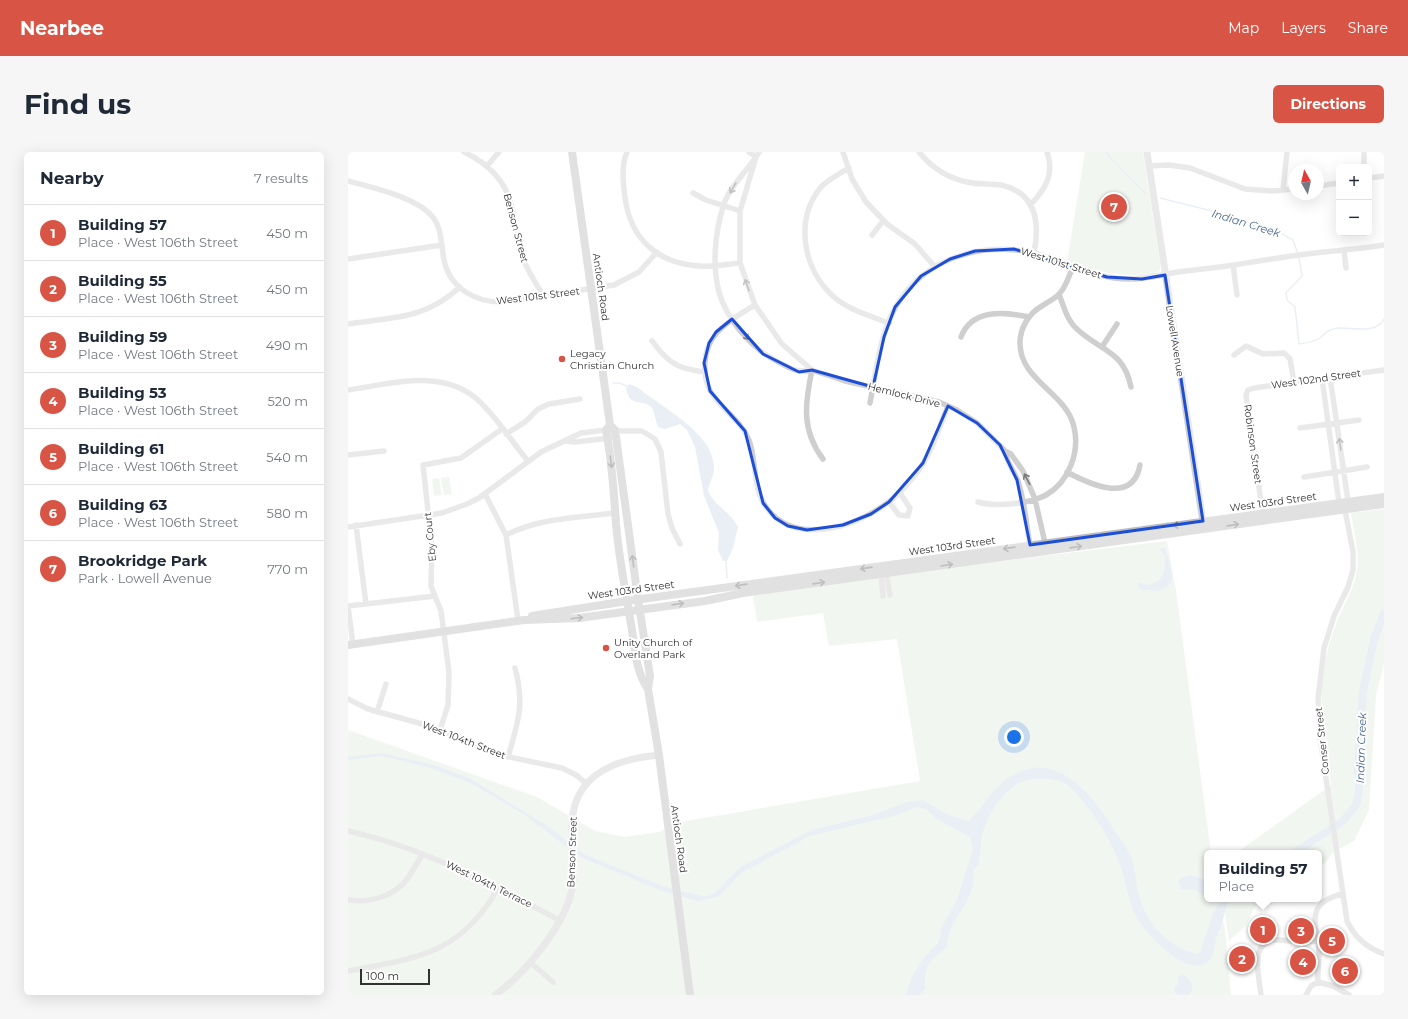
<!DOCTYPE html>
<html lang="en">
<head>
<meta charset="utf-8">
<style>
  body { margin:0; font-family:Montserrat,sans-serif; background:#f6f6f7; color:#1f2937 }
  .controls { position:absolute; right:12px; top:12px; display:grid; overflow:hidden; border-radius:6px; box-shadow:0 4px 16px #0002 }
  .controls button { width:36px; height:36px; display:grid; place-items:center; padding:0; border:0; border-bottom:1px solid #e0e1e3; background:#fff; color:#1f2937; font:20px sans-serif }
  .compass { position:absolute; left:940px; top:12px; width:36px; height:36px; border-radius:50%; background:#fff; box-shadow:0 4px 16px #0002; rotate:352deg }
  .scale { position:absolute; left:12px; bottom:10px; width:70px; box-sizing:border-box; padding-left:4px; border:2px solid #323232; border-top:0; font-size:11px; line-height:14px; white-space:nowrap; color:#323232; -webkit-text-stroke:3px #fff; paint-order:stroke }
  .you { position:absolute; left:666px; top:585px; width:14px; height:14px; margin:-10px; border:3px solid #fff; border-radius:50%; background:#1a73e8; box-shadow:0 0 0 6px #1a73e833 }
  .badge { display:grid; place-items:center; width:26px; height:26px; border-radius:50%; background:#d85445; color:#fff; font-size:13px; font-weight:700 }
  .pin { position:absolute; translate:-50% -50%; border:2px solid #fff; box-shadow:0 1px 4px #0006 }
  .popup { position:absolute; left:856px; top:698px; width:118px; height:52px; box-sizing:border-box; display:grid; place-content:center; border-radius:6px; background:#fff; filter:drop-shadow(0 1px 3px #0005); font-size:13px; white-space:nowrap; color:#747a83 }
  .popup b { font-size:15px; color:#1f2937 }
  .popup::after { content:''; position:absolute; left:50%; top:100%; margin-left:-8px; border:8px solid transparent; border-top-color:#fff }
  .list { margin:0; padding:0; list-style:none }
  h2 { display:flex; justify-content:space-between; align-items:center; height:52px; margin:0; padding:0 16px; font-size:17px }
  h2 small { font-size:13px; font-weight:400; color:#747a83 }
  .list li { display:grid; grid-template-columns:26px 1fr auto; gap:12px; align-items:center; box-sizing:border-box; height:56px; padding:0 16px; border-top:1px solid #e0e1e3 }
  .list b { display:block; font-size:15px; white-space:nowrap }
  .list p { margin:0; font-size:13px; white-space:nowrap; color:#747a83 }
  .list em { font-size:13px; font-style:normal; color:#747a83 }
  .map { position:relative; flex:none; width:1036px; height:843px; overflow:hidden; border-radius:6px }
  header { display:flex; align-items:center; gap:24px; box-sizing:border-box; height:56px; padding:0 20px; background:#d85445; color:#fff }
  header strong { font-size:19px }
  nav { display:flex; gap:22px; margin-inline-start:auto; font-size:14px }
  .intro { display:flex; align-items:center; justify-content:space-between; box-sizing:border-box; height:96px; padding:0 24px }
  h1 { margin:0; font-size:28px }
  .button { padding:10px 18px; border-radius:6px; background:#d85445; color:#fff; font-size:14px; font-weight:700 }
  main { display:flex; gap:24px; padding:0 24px }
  aside { flex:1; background:#fff; border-radius:6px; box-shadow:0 4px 16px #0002 }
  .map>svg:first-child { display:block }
</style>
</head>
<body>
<header>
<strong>Nearbee</strong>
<nav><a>Map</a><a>Layers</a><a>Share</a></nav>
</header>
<div class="intro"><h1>Find us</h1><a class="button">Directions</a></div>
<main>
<aside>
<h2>Nearby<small>7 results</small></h2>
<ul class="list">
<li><span class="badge">1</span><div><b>Building 57</b><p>Place · West 106th Street</p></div><em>450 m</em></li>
<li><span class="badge">2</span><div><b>Building 55</b><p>Place · West 106th Street</p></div><em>450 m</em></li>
<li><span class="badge">3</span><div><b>Building 59</b><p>Place · West 106th Street</p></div><em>490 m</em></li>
<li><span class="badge">4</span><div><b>Building 53</b><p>Place · West 106th Street</p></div><em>520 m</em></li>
<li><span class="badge">5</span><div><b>Building 61</b><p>Place · West 106th Street</p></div><em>540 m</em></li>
<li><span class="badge">6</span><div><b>Building 63</b><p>Place · West 106th Street</p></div><em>580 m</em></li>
<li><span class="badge">7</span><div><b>Brookridge Park</b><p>Park · Lowell Avenue</p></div><em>770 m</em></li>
</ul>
</aside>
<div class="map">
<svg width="1036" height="843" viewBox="0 0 1036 843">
  <rect width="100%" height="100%" fill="#fff"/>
  <path fill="#e3eadf" d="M737,0h58l17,112v6l-4,4c-32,4 -58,-2 -89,-12z
    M101,325l3,17 -8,1 -3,-17z
    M91,326l3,17 -8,1 -2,-17z
    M1036,357v154l-8,32 -7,115 -15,31 -22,12 -6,9 -7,4v-13h-83l95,-68c-5,-38 -13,-76 -8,-114 3,-17 8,-34 14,-50 7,-17 19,-35 20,-53 2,-18 -3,-37 -6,-55z
    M819,389l9,50 35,262h-4v46h11l2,13 5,16 6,67h-883v-265l189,67 58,34 29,6 35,-5 16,-9 245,-42 -23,-142 -68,7 -6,-33 -66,9 -4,-27 199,-28z
    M875,747h43c-17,7 -12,16 -21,27 -5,6 -12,9 -16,16z"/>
  <path fill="#d0dceb" d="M281,232l8,3c24,20 79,47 77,82 0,7 -5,14 -6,21 5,15 23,22 30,37l-5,21 -6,13h-4l-5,-11 1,-17 -15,-37 -9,-49 -8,-17 -7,-6 -15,5 -7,-2c-3,-6 -3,-17 -8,-21 -10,-7 -20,1 -24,-17z
    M816,396c4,7 10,27 7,34 -1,4 -9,8 -13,9 -4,1 -11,-3 -16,-1l-3,-2 -1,-6 10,3c16,-3 17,-15 17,-29l-6,-7z
    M35,601l54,13 34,13 78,48 35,27 81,33 37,9h5l8,-3 25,-26 66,-34 9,-4 58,-14 34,-13 16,-2 25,15 21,6c15,-15 25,-36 44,-46 45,-26 81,22 102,56 5,8 12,17 16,25 5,13 4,26 8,39 7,28 29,53 59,59l3,-4 13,-39 4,-6c2,13 1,26 -3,39 -1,4 -1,11 -4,14 -18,25 -59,-18 -70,-34 -12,-17 -14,-37 -20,-56 -8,-25 -35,-71 -57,-85 -8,-5 -21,-4 -30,-4 -26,1 -47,34 -52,57 -2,10 -1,20 -4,30l-5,4c6,29 -25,46 -26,77 -18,16 -23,16 -22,42l-6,6h-13c5,-22 17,-38 33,-53l2,-14 16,-28 16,-51 -3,-12 -35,-19 -9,-9 -10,-2 -18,8 -88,21 -69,37 -23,24 -20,4 -36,-10 -82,-34 -55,-42 -51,-30 -17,-7 -27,-10 -48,-12 -34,4v-3z
    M842,723l17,5v17l-11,-7 -15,-1 -3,-8 3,-3z
    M834,823c7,1 12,9 10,16l-4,4h-10l-4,-4v-3l5,-4 -2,-7z"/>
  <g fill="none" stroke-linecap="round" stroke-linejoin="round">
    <path stroke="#d0dceb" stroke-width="1.5" d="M757,0l41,42
      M812,46l52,13 33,13 34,8 14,8 5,14
      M951,106l3,18 -16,17 1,7 8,7 4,37c7,-1 15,-2 21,-6 6,-6 9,-9 18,-10 14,-1 37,7 46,-9
      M265,231h6l10,4
      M378,409l1,17"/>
    <path stroke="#d0dceb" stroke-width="8" d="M946,701l49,-32 13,-16 3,-14 -1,-23 5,-76 11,-53 10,-25
      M869,775l6,-23 3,-5"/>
    <path stroke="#cfcfcf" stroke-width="5.5" d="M116,0c23,11 42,29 48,55 3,12 3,25 6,37 5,19 15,36 26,52
      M279,0c-6,15 -4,30 -2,45 5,42 33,67 75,69 13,1 27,-2 40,-3
      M401,0l7,5
      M411,0c-11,19 -30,34 -36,55 -8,26 -11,58 -4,85 7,26 32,56 56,68 15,8 20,13 37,10
      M495,0l9,27 14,23 21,22 28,20 20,23
      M571,0c12,15 29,26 48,30 11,3 23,1 34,3 36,8 39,38 33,68
      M1016,0v15
      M408,5l-16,54v52l15,42 27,39 30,26 33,11 94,21 18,8 20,13 28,28 6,3 12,17 12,28 10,44 -2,3
      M139,14l12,-14
      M801,14l20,-1 21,3 55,21 27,2 22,-2
      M501,16c-10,6 -20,11 -28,19 -27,33 -18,83 13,110 15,13 36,19 55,26
      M1021,26l15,-2
      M0,29c24,6 65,16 82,33 12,11 11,31 14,46 6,29 33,43 60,42l110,-17 25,-13 18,-20
      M970,34l21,-3
      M935,38l4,-38
      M345,41l13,7 34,11
      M682,53c15,-15 25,-31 17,-53
      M524,83l11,-14
      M996,99l2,17
      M0,107l94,-14
      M885,113l4,30
      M711,142c5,13 8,27 19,36 23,21 46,21 53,57
      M407,153c-26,16 -53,30 -50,65 0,10 3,20 10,28 11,15 26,23 34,42 8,21 3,48 17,67 27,38 85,22 117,-1 13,-8 23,-20 33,-32 15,-19 23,-45 32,-68
      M0,172c45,-7 76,-4 112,-37
      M613,185c11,-29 44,-25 68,-20
      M304,189c16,22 26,28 53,31
      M754,195l15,-23
      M886,203l12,-9 17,8 21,-1 6,6 4,23
      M464,218c-7,33 -11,60 11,89
      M982,225l18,124 -1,3
      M974,226l17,125 6,7 8,42v18l-5,17 -14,29 -10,32 -6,51 2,39 27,183c8,17 20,27 37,33
      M0,238c43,-6 97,-23 132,12 18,17 32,40 48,59
      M522,251c6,-31 9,-67 25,-95 28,-50 86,-67 139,-55 33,8 60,26 95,26 15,0 29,-3 43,-6 20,-3 41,-5 62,-8 24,-4 49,-8 73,-11 26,-3 51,-5 77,-9
      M952,276l59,-8
      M158,282l19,-12 13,-13 11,-5 31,-5
      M218,289l9,1 35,-4
      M657,299c1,11 9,20 13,30 7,21 8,43 12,64l3,3
      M0,303l36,-4
      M719,320c22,12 66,33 73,-7
      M956,325l63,-10
      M137,342l21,41 12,85
      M541,350l10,13 9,1 2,-8 -10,-15
      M630,350c17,5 52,2 68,-7 23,-13 34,-43 28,-68 -8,-35 -54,-46 -54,-84 0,-15 9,-30 22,-37 5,-4 13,-7 17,-12 7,-6 10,-19 14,-27
      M915,364l-17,-121 2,-5 6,-2 130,-18
      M8,373l10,79
      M0,375l94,-14 25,-9 12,-6 62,-46 40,-19 33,-4 6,2h22l13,8 6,13 7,62 4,14 8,16
      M158,383c33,-17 74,-18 110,-22
      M538,419l4,24
      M533,420l2,24
      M0,454l87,-10
      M0,454l5,38
      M0,547l20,10 65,18 62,27 67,14 14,7 11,9
      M29,560l9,-28
      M92,578l8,-25 1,-33 -8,-61 -10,-25 1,-38 -9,-83 38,-7 41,-29
      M160,605c10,-35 17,-53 7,-89
      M0,679c76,17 143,53 211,89
      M0,748c22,3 46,-3 60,-22 5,-8 9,-16 15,-24
      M183,811l22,19
      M0,819c70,-13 113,-17 150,-83
      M970,830c-1,-9 1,-16 1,-25 2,-29 -20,-52 23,-63
      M913,843c-2,-19 -13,-57 18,-55 13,1 24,3 38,1
      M958,843l5,-9 7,-4 15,4 16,9"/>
    <path stroke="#cfcfcf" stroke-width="7" d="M799,0l57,376
      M147,843c30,-21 70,-70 77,-106 4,-21 -1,-43 0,-64 1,-51 44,-66 87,-70"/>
    <path stroke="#bcbcbc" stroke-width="8" d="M224,0l34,244 4,29 4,4 2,8 22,162 12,77 -2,13
      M262,273l-4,5c6,31 8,62 10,94 3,35 10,71 16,106 3,20 4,42 16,59l11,66 31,240
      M184,464l95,-15 757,-104
      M0,493l176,-25 55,-2 126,-17 38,-8 641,-89"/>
  </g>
  <defs><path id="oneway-shaft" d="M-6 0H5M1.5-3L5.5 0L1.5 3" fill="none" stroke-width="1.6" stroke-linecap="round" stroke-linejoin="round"/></defs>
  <g stroke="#797979">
    <use href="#oneway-shaft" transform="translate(385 36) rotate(119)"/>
    <use href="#oneway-shaft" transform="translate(399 133) rotate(-109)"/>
    <use href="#oneway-shaft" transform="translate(397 183) rotate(48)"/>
    <use href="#oneway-shaft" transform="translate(992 292) rotate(-98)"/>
    <use href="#oneway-shaft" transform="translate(679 327) rotate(-117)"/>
  </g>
  <g stroke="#707070">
    <use href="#oneway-shaft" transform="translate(263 310) rotate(82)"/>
    <use href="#oneway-shaft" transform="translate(831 373) rotate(172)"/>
    <use href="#oneway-shaft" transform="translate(885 373) rotate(-8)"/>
    <use href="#oneway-shaft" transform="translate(728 395) rotate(-8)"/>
    <use href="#oneway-shaft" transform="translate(661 396) rotate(172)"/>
    <use href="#oneway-shaft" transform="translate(285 409) rotate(-97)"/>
    <use href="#oneway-shaft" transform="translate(599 413) rotate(-9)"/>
    <use href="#oneway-shaft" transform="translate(518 416) rotate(172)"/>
    <use href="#oneway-shaft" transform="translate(471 431) rotate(-8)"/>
    <use href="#oneway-shaft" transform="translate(393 433) rotate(172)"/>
    <use href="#oneway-shaft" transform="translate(330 452) rotate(-8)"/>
    <use href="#oneway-shaft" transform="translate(229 466) rotate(-7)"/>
  </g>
  <path d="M0 0H1036V843H0ZM666,97l93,28 35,2 23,-4 38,246 -173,24 -13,-65 -17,-35 -23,-22 -29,-17 -25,57 -34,39 -18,12 -28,11 -36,5 -19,-4 -13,-8 -12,-15 -18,-72 -35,-40 -6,-28 5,-20 7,-11 16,-13 31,35 36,18 13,-2 61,17 11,-50 11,-30 26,-31 29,-17 25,-8z" fill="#fff" fill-opacity=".55" fill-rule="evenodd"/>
  <path fill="none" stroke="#1d4ed8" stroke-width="3" stroke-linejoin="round" d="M666,97l93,28 35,2 23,-4 38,246 -173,24 -13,-65 -17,-35 -23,-22 -29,-17 -25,57 -34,39 -18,12 -28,11 -36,5 -19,-4 -13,-8 -12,-15 -18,-72 -35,-40 -6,-28 5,-20 7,-11 16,-13 31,35 36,18 13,-2 61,17 11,-50 11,-30 26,-31 29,-17 25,-8z"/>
  <g fill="#d85445" stroke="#fff" stroke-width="1.5">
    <circle cx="214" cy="207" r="4"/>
    <circle cx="258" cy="496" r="4"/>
  </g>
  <g text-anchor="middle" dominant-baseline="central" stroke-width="4" stroke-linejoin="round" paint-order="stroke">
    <g font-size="10" fill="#323232" stroke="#fff">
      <text transform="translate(168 76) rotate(75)">Benson Street</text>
      <text transform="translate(713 111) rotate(17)">West 101st Street</text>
      <text transform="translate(253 135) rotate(82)">Antioch Road</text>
      <text transform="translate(190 144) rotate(-7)">West 101st Street</text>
      <text transform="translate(827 189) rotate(81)">Lowell Avenue</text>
      <text transform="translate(968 227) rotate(-8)">West 102nd Street</text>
      <text transform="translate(556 243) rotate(14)">Hemlock Drive</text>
      <text transform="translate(905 292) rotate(82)">Robinson Street</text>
      <text transform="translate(925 350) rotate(-8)">West 103rd Street</text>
      <text transform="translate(82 385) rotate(-96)">Eby Court</text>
      <text transform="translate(604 394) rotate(-8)">West 103rd Street</text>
      <text transform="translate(283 438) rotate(-8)">West 103rd Street</text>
      <text transform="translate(116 588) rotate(21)">West 104th Street</text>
      <text transform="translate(974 589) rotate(-96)">Conser Street</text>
      <text transform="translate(331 687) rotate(82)">Antioch Road</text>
      <text transform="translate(224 700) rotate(-88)">Benson Street</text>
      <text transform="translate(141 732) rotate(26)">West 104th Terrace</text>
    </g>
    <g font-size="10" fill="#323232" stroke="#fff" text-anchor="start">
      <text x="222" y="201">Legacy<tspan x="222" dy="12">Christian Church</tspan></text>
      <text x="266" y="490">Unity Church of<tspan x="266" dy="12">Overland Park</tspan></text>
    </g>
    <g font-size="11" font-style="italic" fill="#46668e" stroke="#fff">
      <text transform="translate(898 71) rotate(17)">Indian Creek</text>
      <text transform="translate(1013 596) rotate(-88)">Indian Creek</text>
    </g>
  </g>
</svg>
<div class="controls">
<button>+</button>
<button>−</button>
</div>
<svg class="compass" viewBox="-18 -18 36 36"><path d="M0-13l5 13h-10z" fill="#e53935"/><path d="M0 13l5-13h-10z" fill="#747a83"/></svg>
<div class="scale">100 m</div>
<div class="you"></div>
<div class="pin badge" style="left:915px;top:778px">1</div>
<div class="popup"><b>Building 57</b>Place</div>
<div class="pin badge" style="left:894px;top:807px">2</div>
<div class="pin badge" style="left:953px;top:779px">3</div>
<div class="pin badge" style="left:955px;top:810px">4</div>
<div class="pin badge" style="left:984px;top:789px">5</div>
<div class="pin badge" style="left:997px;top:819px">6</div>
<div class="pin badge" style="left:766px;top:55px">7</div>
</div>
</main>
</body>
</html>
